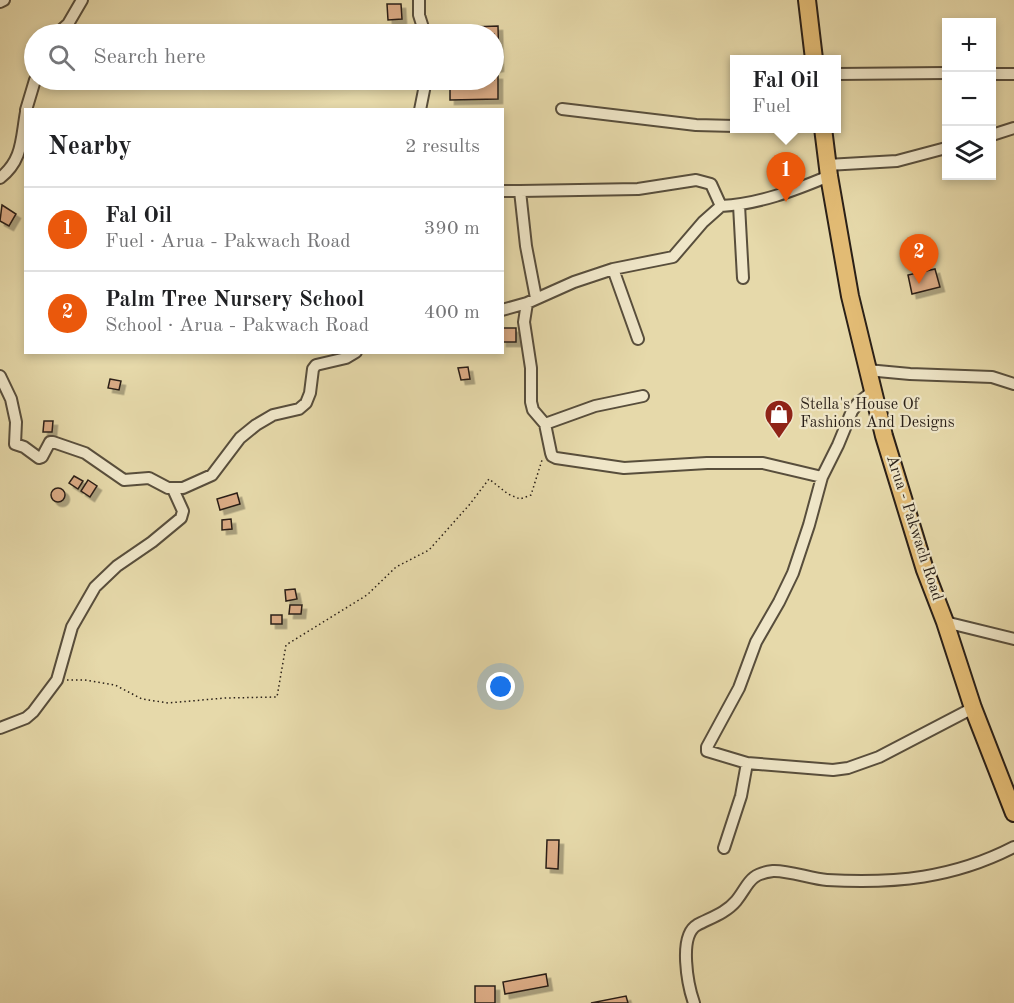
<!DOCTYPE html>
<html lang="en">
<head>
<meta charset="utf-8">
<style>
  body { margin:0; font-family:"Old Standard TT",serif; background:#f2f2f2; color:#202124 }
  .controls { position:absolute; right:18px; top:18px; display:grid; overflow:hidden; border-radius:0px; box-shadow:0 3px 9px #0003 }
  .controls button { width:54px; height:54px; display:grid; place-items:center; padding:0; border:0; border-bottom:2px solid #e0e0e0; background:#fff; color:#202124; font:30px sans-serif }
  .you { position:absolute; left:501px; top:687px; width:21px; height:21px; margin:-15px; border:4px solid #fff; border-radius:50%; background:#1a73e8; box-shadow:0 0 0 9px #1a73e833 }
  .badge { display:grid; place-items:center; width:39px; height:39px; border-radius:50%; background:#ea580c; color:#fff; font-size:20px; font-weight:700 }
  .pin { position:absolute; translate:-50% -50px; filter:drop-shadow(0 2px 3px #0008) }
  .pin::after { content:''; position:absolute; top:32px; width:21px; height:18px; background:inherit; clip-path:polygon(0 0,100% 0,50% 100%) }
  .popup { position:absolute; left:730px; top:55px; width:111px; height:78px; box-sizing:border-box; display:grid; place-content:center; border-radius:0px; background:#fff; filter:drop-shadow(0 2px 4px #0005); font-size:20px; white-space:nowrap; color:#757577 }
  .popup b { font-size:22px; color:#202124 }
  .popup::after { content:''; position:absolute; left:50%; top:100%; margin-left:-12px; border:12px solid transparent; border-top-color:#fff }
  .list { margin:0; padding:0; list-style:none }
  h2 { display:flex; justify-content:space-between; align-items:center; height:78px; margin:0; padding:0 24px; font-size:26px }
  h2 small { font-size:20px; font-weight:400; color:#757577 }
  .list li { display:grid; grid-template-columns:39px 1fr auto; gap:18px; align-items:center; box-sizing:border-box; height:84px; padding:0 24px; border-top:2px solid #e0e0e0 }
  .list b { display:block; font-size:22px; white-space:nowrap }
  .list p { margin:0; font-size:20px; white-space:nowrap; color:#757577 }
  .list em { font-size:20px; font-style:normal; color:#757577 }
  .icon { flex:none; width:33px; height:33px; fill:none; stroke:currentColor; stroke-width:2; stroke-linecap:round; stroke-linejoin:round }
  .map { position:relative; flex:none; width:1014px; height:1003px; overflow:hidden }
  .search { position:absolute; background:#fff; box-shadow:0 3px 9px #0003; left:24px; top:24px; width:480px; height:66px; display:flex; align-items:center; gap:15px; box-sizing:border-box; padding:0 21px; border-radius:33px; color:#757577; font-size:22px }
  .panel { position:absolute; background:#fff; box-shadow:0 3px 9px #0003; left:24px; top:108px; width:480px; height:246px; border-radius:0px }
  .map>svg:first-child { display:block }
</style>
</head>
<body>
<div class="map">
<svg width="1014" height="1003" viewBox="0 0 1014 1003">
  <defs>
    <filter id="shadow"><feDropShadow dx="4.5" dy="4.5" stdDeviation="0" flood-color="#0004"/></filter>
  </defs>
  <rect width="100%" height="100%" fill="#e6d9aa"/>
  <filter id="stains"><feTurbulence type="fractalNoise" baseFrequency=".00333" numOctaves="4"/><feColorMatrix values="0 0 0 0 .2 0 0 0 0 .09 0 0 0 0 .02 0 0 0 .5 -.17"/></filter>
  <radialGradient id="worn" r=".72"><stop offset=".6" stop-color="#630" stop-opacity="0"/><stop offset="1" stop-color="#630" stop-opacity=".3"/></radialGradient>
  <path fill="#dbab85" stroke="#291f17" stroke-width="1.5" filter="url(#shadow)" d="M387,4h14l1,15 -14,1z
    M498,26l1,41 -5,1v-34h-23v-7z
    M494,75h4v24l-48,1v-20h44z
    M2,205l14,9 -7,12 -9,-5z
    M935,269l5,18 -28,7 -4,-19z
    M502,328h14v14h-14z
    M468,367l2,12 -9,1 -3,-12z
    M110,379l11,2 -2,9 -11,-2z
    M44,421h9l-1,11h-9z
    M74,476l9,5 -5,8 -9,-6z
    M88,480l9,6 -7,11 -9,-6z
    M51 495a7 7 0 1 1 14 0a7 7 0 1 1-14 0Z
    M237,493l3,11 -20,6 -3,-11z
    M231,519l1,10 -10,1v-10z
    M295,589l2,10 -11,2 -1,-11z
    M290,605h12l-1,9h-12z
    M271,615h11v9h-11z
    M547,840h12l-1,29 -12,-1z
    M546,974l2,12 -43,8 -2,-12z
    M475,986h20v17h-20z
    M626,996l2,7h-37z"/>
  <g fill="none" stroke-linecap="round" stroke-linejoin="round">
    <g stroke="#584e3c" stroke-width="14">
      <path id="street" d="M419,0v15l6,19
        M0,2l4,-2
        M57,34l11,-10 14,-24
        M837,74l109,-1
        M992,74h22
        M562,109l134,16 39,1
        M26,110l9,-30
        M420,110l6,-30
        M992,135l22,-7
        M827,165l70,-4 49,-13
        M0,178c23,-18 21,-39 26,-66
        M502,191h18
        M739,205l4,73
        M613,269l25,70
        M536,298l-10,-52 -6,-55 118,-2 58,-9 15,4 10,22c38,-2 72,-15 108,-30
        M527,303l-3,19 7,46v34l2,8 12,14 6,29 1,3 4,2 68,10 83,-5h56l59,14 16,-32 14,-34 6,-8 14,-11
        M502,310l25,-7 47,-21 39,-13 60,-12 30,-35 18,-16
        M867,370l43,4 82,3 22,7
        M0,376l11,23 5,23 -1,22 9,3 15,11 3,-1 8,-15h3l32,11 39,27 25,-2 19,10h15l29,-13 28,-37 16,-13 17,-10 26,-6 7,-6 4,-10 3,-24 3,-4 30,-7 10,-6
        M545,424l50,-18 48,-10
        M822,477l-13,48 -16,48 -14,29 -23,40 -17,46 -32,59v4l40,12 86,7 15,-2 31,-11 94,-49
        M945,622l69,17
        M0,728l26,-10 7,-6 24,-32 15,-53 23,-40 22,-21 35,-24 29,-24 2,-7 -10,-22
        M724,848l17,-52 6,-33
        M694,1003c-6,-17 -16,-67 3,-78 13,-7 29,-12 39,-24 13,-16 12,-27 37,-30 14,-1 39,8 54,9 68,4 127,-2 187,-33"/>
    </g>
    <g stroke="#291f17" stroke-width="20">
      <path id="primary" d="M807,0l7,59
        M823,128l6,48 21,120 34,140 41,134 20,52 28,86 41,105"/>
    </g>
    <path stroke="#291f17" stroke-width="1.5" stroke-dasharray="1.5 3" stroke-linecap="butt" d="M67,680h18l30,5 27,14 26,4 57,-5 52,-1 9,-52 81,-50 29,-28 33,-17 41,-46 19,-25 19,15 12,5 11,-4 11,-35"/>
    <use href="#street" stroke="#efe6c8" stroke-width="10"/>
    <use href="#primary" stroke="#e3bc75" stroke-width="16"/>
  </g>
  <defs>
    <g id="shop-pin" transform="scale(1.5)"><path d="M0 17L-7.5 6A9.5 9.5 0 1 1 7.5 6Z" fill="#8f2418" stroke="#efe6c8"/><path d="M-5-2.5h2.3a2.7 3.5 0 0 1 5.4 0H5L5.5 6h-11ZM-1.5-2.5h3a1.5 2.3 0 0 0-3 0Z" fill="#fff"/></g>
  </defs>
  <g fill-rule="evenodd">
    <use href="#shop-pin" x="779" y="414"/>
  </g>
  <g text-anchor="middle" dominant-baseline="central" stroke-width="4.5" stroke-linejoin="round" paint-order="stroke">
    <g font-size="16" fill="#291f17" stroke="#efe6c8" text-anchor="start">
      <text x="800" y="405">Stella's House Of<tspan x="800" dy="18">Fashions And Designs</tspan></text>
    </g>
    <g font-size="16" fill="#291f17" stroke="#efe6c8">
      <text transform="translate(914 528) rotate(72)">Arua - Pakwach Road</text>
    </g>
  </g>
  <rect width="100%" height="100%" filter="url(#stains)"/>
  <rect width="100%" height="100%" fill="url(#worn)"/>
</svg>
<div class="controls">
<button>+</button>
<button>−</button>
<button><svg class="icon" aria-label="layers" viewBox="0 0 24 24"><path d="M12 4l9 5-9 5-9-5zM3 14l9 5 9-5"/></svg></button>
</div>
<div class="you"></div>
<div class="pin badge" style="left:786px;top:202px">1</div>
<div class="popup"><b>Fal Oil</b>Fuel</div>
<div class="pin badge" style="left:919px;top:284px">2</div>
<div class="search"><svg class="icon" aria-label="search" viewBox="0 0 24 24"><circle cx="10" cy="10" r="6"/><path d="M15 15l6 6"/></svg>Search here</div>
<section class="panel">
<h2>Nearby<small>2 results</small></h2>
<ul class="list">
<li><span class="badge">1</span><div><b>Fal Oil</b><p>Fuel · Arua - Pakwach Road</p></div><em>390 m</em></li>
<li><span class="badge">2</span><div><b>Palm Tree Nursery School</b><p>School · Arua - Pakwach Road</p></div><em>400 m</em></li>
</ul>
</section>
</div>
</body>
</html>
